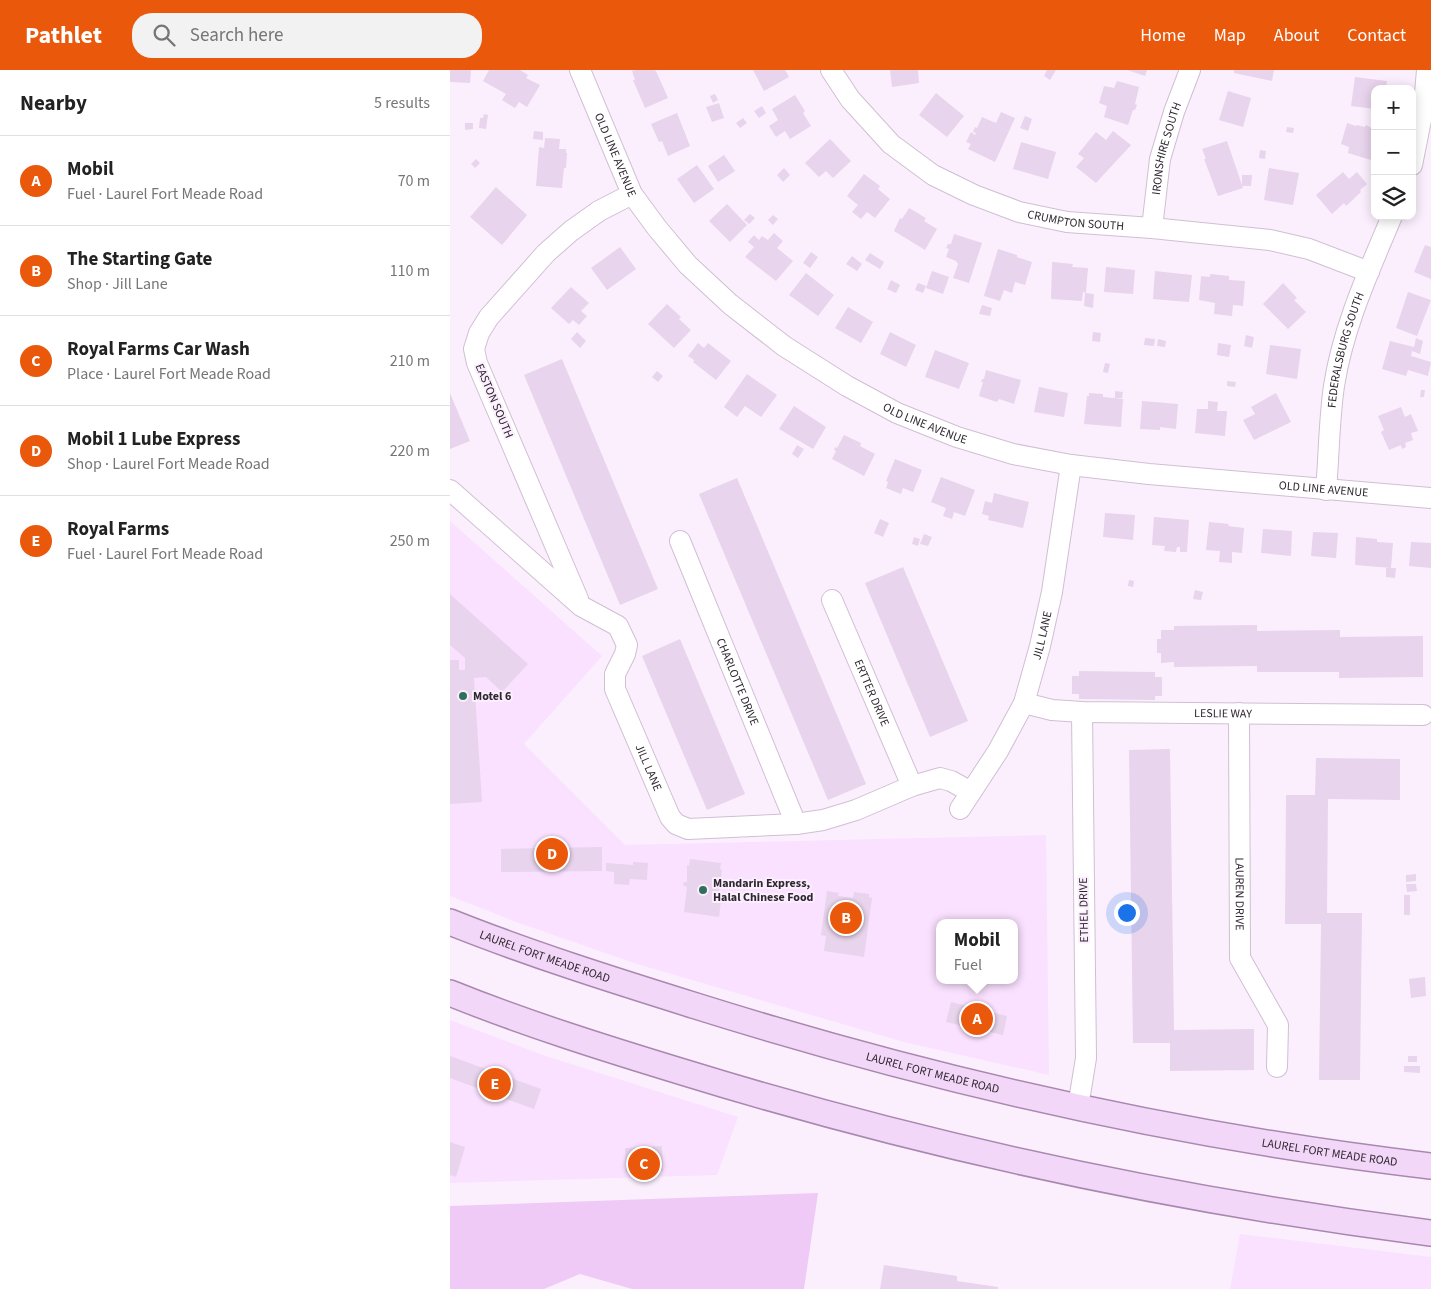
<!DOCTYPE html>
<html lang="en">
<head>
<meta charset="utf-8">
<style>
  body { margin:0; font-family:"Source Sans 3",sans-serif; background:#f2f2f2; color:#222 }
  .controls { position:absolute; right:15px; top:15px; display:grid; overflow:hidden; border-radius:10px; box-shadow:0 2px 12px #0003 }
  .controls button { width:45px; height:45px; display:grid; place-items:center; padding:0; border:0; border-bottom:1px solid #e0e0e0; background:#fff; color:#222; font:25px sans-serif }
  .you { position:absolute; left:676px; top:842px; width:18px; height:18px; margin:-12px; border:4px solid #fff; border-radius:50%; background:#1a73e8; box-shadow:0 0 0 8px #1a73e833 }
  .badge { display:grid; place-items:center; width:32px; height:32px; border-radius:50%; background:#ea580c; color:#fff; font-size:16px; font-weight:700 }
  .pin { position:absolute; translate:-50% -50%; border:2px solid #fff; box-shadow:0 1px 5px #0006 }
  .popup { position:absolute; left:486px; top:849px; width:82px; height:65px; box-sizing:border-box; display:grid; place-content:center; border-radius:10px; background:#fff; filter:drop-shadow(0 1px 4px #0005); font-size:16px; white-space:nowrap; color:#767676 }
  .popup b { font-size:19px; color:#222 }
  .popup::after { content:''; position:absolute; left:50%; top:100%; margin-left:-10px; border:10px solid transparent; border-top-color:#fff }
  .list { margin:0; padding:0; list-style:none }
  h2 { display:flex; justify-content:space-between; align-items:center; height:65px; margin:0; padding:0 20px; font-size:21px }
  h2 small { font-size:16px; font-weight:400; color:#767676 }
  .list li { display:grid; grid-template-columns:32px 1fr auto; gap:15px; align-items:center; box-sizing:border-box; height:90px; padding:0 20px; border-top:1px solid #e0e0e0 }
  .list b { display:block; font-size:19px; white-space:nowrap }
  .list p { margin:0; font-size:16px; white-space:nowrap; color:#767676 }
  .list em { font-size:16px; font-style:normal; color:#767676 }
  .icon { flex:none; width:28px; height:28px; fill:none; stroke:currentColor; stroke-width:2; stroke-linecap:round; stroke-linejoin:round }
  .map { position:relative; flex:none; width:981px; height:1219px; overflow:hidden }
  header { display:flex; align-items:center; gap:30px; box-sizing:border-box; height:70px; padding:0 25px; background:#ea580c; color:#fff }
  header strong { font-size:24px }
  nav { display:flex; gap:28px; margin-inline-start:auto; font-size:18px }
  .search { width:350px; height:45px; background:#f2f2f2; display:flex; align-items:center; gap:12px; box-sizing:border-box; padding:0 18px; border-radius:20px; color:#767676; font-size:19px }
  main { display:flex }
  aside { flex:1; background:#fff }
  .map>svg:first-child { display:block }
</style>
</head>
<body>
<header>
<strong>Pathlet</strong>
<div class="search"><svg class="icon" aria-label="search" viewBox="0 0 24 24"><circle cx="10" cy="10" r="6"/><path d="M15 15l6 6"/></svg>Search here</div>
<nav><a>Home</a><a>Map</a><a>About</a><a>Contact</a></nav>
</header>
<main>
<aside>
<h2>Nearby<small>5 results</small></h2>
<ul class="list">
<li><span class="badge">A</span><div><b>Mobil</b><p>Fuel · Laurel Fort Meade Road</p></div><em>70 m</em></li>
<li><span class="badge">B</span><div><b>The Starting Gate</b><p>Shop · Jill Lane</p></div><em>110 m</em></li>
<li><span class="badge">C</span><div><b>Royal Farms Car Wash</b><p>Place · Laurel Fort Meade Road</p></div><em>210 m</em></li>
<li><span class="badge">D</span><div><b>Mobil 1 Lube Express</b><p>Shop · Laurel Fort Meade Road</p></div><em>220 m</em></li>
<li><span class="badge">E</span><div><b>Royal Farms</b><p>Fuel · Laurel Fort Meade Road</p></div><em>250 m</em></li>
</ul>
</aside>
<div class="map">
<svg width="981" height="1219" viewBox="0 0 981 1219">
  <rect width="100%" height="100%" fill="#fbeffe"/>
  <path fill="#fae1ff" fill-rule="evenodd" d="M0,451l152,135 -78,88 101,101 421,-10 3,240 -145,-33 -267,-78 -118,-41 -69,-27zM490,853h74v57h-74z
    M0,950l93,35 195,62 -21,58 -267,8z
    M790,1164l191,23v32h-201z"/>
  <path fill="#efcaf6" d="M368,1123l-14,96h-172l-52,-15 -36,15h-94v-83z"/>
  <path fill="#e8d4ec" d="M0,0h21l-1,13 -20,-1z
    M39,0h31l8,5 -2,3 14,7 -13,22 -8,-5 -4,6 -13,-8 4,-6 -23,-13z
    M185,0h19l2,1 12,27 -23,10 -12,-28h2l-3,-9z
    M303,0h32l4,7 -25,14z
    M440,0h28l1,13 -27,4z
    M597,0h9l-6,10 -6,-4z
    M677,0h20l-2,6z
    M784,0h40l-2,11 -38,-8z
    M905,7l32,4 -1,8h-11v20l-24,-3z
    M667,11l22,6 -4,17 2,1 -2,5h-2l-5,15 -24,-8 3,-11 -8,-3 5,-17 10,2z
    M778,21l23,7 -8,29 -24,-7z
    M486,23l28,23 -17,21 -28,-22z
    M265,24l3,6 -5,3 -3,-7z
    M345,25l10,16 -2,2 8,13 -21,13 -5,-8 -9,6 -7,-11 9,-6 -6,-11z
    M269,33l5,15 -12,4 -6,-15z
    M312,36l4,7 -7,5 -5,-7z
    M551,42l14,6 -20,44 -27,-13 3,-5 -5,-2 5,-10 4,3 1,-2 -3,-1 2,-5 2,1 5,-11 14,6z
    M227,43l13,33 -22,10 -6,-15 -3,1 -8,-18z
    M34,44l4,1 -2,14 -7,-1 1,-10h3z
    M575,46l7,3 -4,12 -8,-3z
    M293,48l4,5 -7,5 -4,-5z
    M15,53h8v6l-8,1z
    M897,53l9,3 1,-1 8,2 1,-2 9,5v16l-4,14 -23,-7 1,-6 -8,-3z
    M837,57l7,1 -1,5 -7,-1z
    M84,61l9,1v8l-10,-1z
    M663,61l18,14 -35,38 -20,-16 8,-9 -6,-4 18,-22 10,8z
    M95,68l15,1 -1,10h7v4h1l-1,15h-2l-2,20 -26,-2 3,-39 5,1z
    M380,69l21,22 -18,17 -7,-7 -7,6 -14,-14z
    M777,71l16,47 -25,8 -14,-37h2l-4,-10z
    M571,72l35,10 -8,27 -35,-10z
    M810,80l6,1 -1,8 -6,-1z
    M274,85l11,16 -17,11 -10,-16z
    M26,89l4,4 -5,5 -4,-4z
    M247,95l17,24 -20,14 -17,-24z
    M334,98l6,7 -7,7 -6,-7z
    M819,98l30,5 -6,32 -29,-5z
    M893,102l6,7 8,-7 10,12 -7,6 1,2 -15,14 -2,-3 -12,11 -16,-19z
    M414,104l16,12 -2,3 12,10 -15,19 -8,-6 -6,7 -9,-7 6,-7 -11,-9z
    M792,105h10l-1,11h-9z
    M46,117l31,28 -25,30 -32,-28z
    M277,134l20,21 -17,17 -21,-21z
    M459,138l17,10 -2,3 13,8 -12,21 -31,-19 6,-13 2,1z
    M300,144l5,4 -6,6 -5,-4z
    M323,145l5,4 -5,6 -5,-5z
    M324,163l9,8 -6,7 16,13 -17,20 -31,-24 9,-10 -6,-5 6,-7 5,5 3,-4 6,4z
    M504,164l28,9 -13,40 -16,-5 5,-14 -2,-3 -10,-4 3,-8 -3,-1 2,-4h3z
    M975,175l6,2v32l-17,-7z
    M170,177l16,22 -29,21 -16,-22z
    M548,179l19,6v2l15,5 -7,23 -10,-3 -3,11 -8,-3 -4,11 -16,-5z
    M361,182l7,5 -8,11 -7,-5z
    M420,183l14,9 -4,7 -15,-9z
    M402,186l10,8 -5,7 -11,-7z
    M602,192l21,2 -1,3 16,1 -2,25 -3,-1 -1,9 -31,-2z
    M656,197l29,3 -2,24 -29,-2z
    M482,201l17,6 -6,17 -17,-6z
    M705,201l37,4 -3,27 -36,-3z
    M356,203l28,22 -16,21 -29,-21z
    M760,204l19,2v4l16,1 -2,25 -10,-1 -1,11 -18,-2 1,-11 -16,-3 2,-24 9,1z
    M441,210l9,5 -4,8 -9,-4z
    M468,213l8,3 -3,7 -8,-3z
    M833,213l14,15 -3,2 12,12 -18,17 -25,-25z
    M121,217l18,16 -8,8 6,5 -8,9 -6,-5 -4,4 -18,-16z
    M958,222l23,8 -14,36 -21,-8z
    M635,223l9,1 -1,14 -9,-2z
    M217,234l14,13 -2,2 12,11 -17,18 -26,-24z
    M532,235l10,3 -2,8 -11,-2z
    M398,237l25,15 -12,21 -26,-15z
    M127,262l9,9 -6,7 -9,-9z
    M440,262l26,13 -10,22 -26,-13z
    M643,262l8,1 -1,9 -8,-1z
    M796,265l8,2 -2,11 -8,-2z
    M695,268l10,1 -1,7 -10,-1z
    M966,268l7,3 -3,13 -8,-3 -1,5 20,6 -3,14 -20,-6 -2,6 -24,-7 8,-28 24,6z
    M708,269l8,2 -1,6 -8,-1z
    M248,273l6,5 4,-5 23,18 -15,19 -23,-18 1,-2 -6,-4z
    M768,273l13,2 -2,12 -12,-2z
    M820,275l31,4 -4,30 -31,-5z
    M485,280l34,13 -10,26 -34,-12z
    M112,289l96,230 -38,16 -96,-230z
    M655,293l5,1 -2,9 -5,-1z
    M536,300l35,10 -7,24 -15,-5 -2,3 -18,-6 4,-14h-2l1,-3h2z
    M207,301l6,5 -5,6 -6,-5z
    M297,304l30,21 -16,22 -16,-11 -8,11 -13,-10z
    M777,311l9,1 -1,5 -8,-1z
    M589,317l29,6 -4,24 -30,-5z
    M971,320h4l-1,7h-4z
    M665,321l8,1 -1,6h-7z
    M0,323l20,48 -20,8z
    M639,323l14,1v3l20,2 -2,28 -37,-3 3,-28h2z
    M826,323l15,29 -37,18 -11,-20 12,-6 -4,-7z
    M692,331l36,3 -2,25 -16,-2v3l-20,-1z
    M758,331l10,1 -1,9h10l-2,25 -30,-3 2,-24h11z
    M344,336l32,21 -13,22 -34,-20z
    M951,337l4,10 6,-3 7,17 -7,2 2,7 -8,3 1,4 -4,2 -1,-4 -12,5 -8,-18 3,-2 -6,-14z
    M394,365l17,8 -1,3 15,8 -11,22 -32,-17 4,-8 -2,-1 1,-3 2,1z
    M347,375l7,4 -6,9 -6,-4z
    M445,389l27,11 -9,22 -10,-4 -2,6 -15,-6 2,-6 -2,-1z
    M491,407l34,13 -10,26 -11,-4 -2,7 -9,-3 3,-8 -15,-6z
    M287,408l129,306 -38,16 -129,-306z
    M544,423l35,9 -6,26 -35,-8 1,-4 -7,-2 3,-13 7,2z
    M655,443l30,2 -2,25 -30,-3z
    M704,447l35,3 -2,32h-7v-5h-3l-1,5 -12,-1 1,-5 -13,-1z
    M430,449l9,4 -6,14 -9,-4z
    M759,452l20,2 -1,2 16,2 -2,25 -10,-1v11l-13,-1 1,-11 -14,-1z
    M813,459l29,2 -1,25 -30,-3z
    M863,462l25,1 -2,25 -25,-2z
    M474,464l8,3 -4,9 -8,-2z
    M464,467l6,2 -2,7 -6,-2z
    M906,467l21,2v3l16,1 -2,25 -36,-3z
    M961,472l20,1v25l-22,-2z
    M453,497l65,154 -38,16 -65,-154z
    M936,498h10l-1,10 -9,-1z
    M679,510l5,1 -1,6 -5,-1z
    M745,520l8,2 -2,8 -8,-1z
    M0,524l78,70 -26,28 -16,-15 -12,1 8,124 -32,2v-144h9v10h6v-12l-15,-13z
    M807,555v6l83,-1v7l83,-1v41l-84,1v-6h-82v-6l-83,1v-5l-13,1v-10h-4v-14h4v-9h13v-4z
    M230,569l65,155 -38,16 -65,-154z
    M629,601l76,1v5h7v19h-7v4l-76,-1v-5h-7v-18h7z
    M720,679l4,281 80,-1v41l-84,1v-28h-37l-4,-293z
    M866,688l84,1v41l-72,-1 -1,114h35l-2,167h-41l2,-156h-36l1,-129h29z
    M152,777v24l-101,1v-23z
    M240,789l31,4 -1,6 2,1 -3,22 3,1 -3,24 -35,-5 3,-25 -4,-2 1,-3h3v-17l2,1z
    M183,792l15,1 -1,17 -17,-1 -1,6 -15,-1v-12l-8,-1v-8l27,2z
    M966,804v7l-10,1v-7z
    M956,814h10l1,7 -10,1z
    M377,821l12,2 -1,3 15,2 1,-6 15,2v3l3,1 -8,59 -40,-6 2,-15 -5,-1z
    M954,825h6v20h-6z
    M975,907l1,19 -15,2 -2,-19z
    M548,910h12l-1,4z
    M501,932l56,14 -4,19 -57,-13z
    M0,986l91,33 -7,20 -84,-31z
    M958,986h9v6h-9z
    M954,996h16v7l-16,-1z
    M0,1072l15,5 -9,30 -6,-2z
    M212,1076l1,25 -37,1 -1,-24z
    M434,1195l73,11v5l41,6v2h-118z"/>
  <g fill="none" stroke-linecap="round" stroke-linejoin="round">
    <g stroke="#d1bed5" stroke-width="22">
      <g id="minor">
        <path id="s1" d="M130,0l52,124 25,34 31,37 42,39 54,42 63,40 50,27 60,24 56,17 58,11 78,9 282,24"/>
        <path id="s2" d="M381,0l19,29 41,45 42,31 41,20 45,17 48,10 85,6 118,12 39,9 60,23"/>
        <path d="M962,95l12,-60 3,-35"/>
        <path id="s3" d="M702,158l8,-69 14,-47 16,-42"/>
        <path id="s4" d="M0,420l131,116 37,20 9,19 -2,9 -10,20v15l55,128 6,7 12,5 108,-5 27,-4 33,-10 56,-24 28,-8 11,3 20,11"/>
        <path id="s5" d="M876,420c3,-34 3,-70 8,-104 9,-59 35,-115 58,-170"/>
        <path id="s6" d="M230,471l116,283"/>
        <path d="M128,529l-101,-236 -3,-14 5,-16 10,-16 57,-64 25,-22 28,-20 33,-17"/>
        <path id="s7" d="M382,530l80,186"/>
        <path id="s8" d="M574,633l28,7 30,2 341,3"/>
        <path id="s9" d="M789,643l1,245 38,67 -1,42"/>
        <path id="s10" d="M510,739l38,-58 26,-48 16,-57 12,-54 19,-127"/>
        <path d="M628,1037l8,-49 -4,-346"/>
      </g>
    </g>
    <g stroke="#a988af" stroke-width="28">
      <g id="major">
        <path id="s11" d="M0,852c80,32 163,58 246,84 239,75 486,131 735,160"/>
        <path d="M0,923c77,31 157,56 236,80 244,75 492,128 745,160"/>
      </g>
    </g>
    <use href="#minor" stroke="#fff" stroke-width="20"/>
    <use href="#major" stroke="#f3d7f8" stroke-width="25"/>
  </g>
  <g fill="#306f5c" stroke="#fbeffe" stroke-width="2">
    <circle cx="13" cy="626" r="5"/>
    <circle cx="253" cy="820" r="5"/>
  </g>
  <g text-anchor="middle" dominant-baseline="central" stroke-width="4" stroke-linejoin="round" paint-order="stroke">
    <g font-size="12" fill="#2f2730" stroke="#fbeffe">
      <text stroke="none"><textPath href="#s3" startOffset="81">IRONSHIRE SOUTH</textPath></text>
      <text stroke="none"><textPath href="#s1" startOffset="92">OLD LINE AVENUE</textPath></text>
      <text stroke="none"><textPath href="#s2" startOffset="299">CRUMPTON SOUTH</textPath></text>
      <text stroke="none"><textPath href="#s5" startOffset="142">FEDERALSBURG SOUTH</textPath></text>
      <text transform="translate(44 331) rotate(67)">EASTON SOUTH</text>
      <text stroke="none"><textPath href="#s1" startOffset="512">OLD LINE AVENUE</textPath></text>
      <text stroke="none"><textPath href="#s1" startOffset="918">OLD LINE AVENUE</textPath></text>
      <text stroke="none"><textPath href="#s10" startOffset="194">JILL LANE</textPath></text>
      <text stroke="none"><textPath href="#s6" startOffset="152">CHARLOTTE DRIVE</textPath></text>
      <text stroke="none"><textPath href="#s7" startOffset="101">ERTTER DRIVE</textPath></text>
      <text stroke="none"><textPath href="#s8" startOffset="200">LESLIE WAY</textPath></text>
      <text stroke="none"><textPath href="#s4" startOffset="370">JILL LANE</textPath></text>
      <text stroke="none"><textPath href="#s9" startOffset="181">LAUREN DRIVE</textPath></text>
      <text transform="translate(634 840) rotate(-91)">ETHEL DRIVE</text>
      <text stroke="none"><textPath href="#s11" startOffset="101">LAUREL FORT MEADE ROAD</textPath></text>
      <text stroke="none"><textPath href="#s11" startOffset="506">LAUREL FORT MEADE ROAD</textPath></text>
      <text stroke="none"><textPath href="#s11" startOffset="911">LAUREL FORT MEADE ROAD</textPath></text>
    </g>
    <g font-size="12" font-weight="bold" fill="#2f2730" stroke="#fbeffe" text-anchor="start">
      <text x="23" y="626">Motel 6</text>
      <text x="263" y="813">Mandarin Express,<tspan x="263" dy="14">Halal Chinese Food</tspan></text>
    </g>
  </g>
</svg>
<div class="controls">
<button>+</button>
<button>−</button>
<button><svg class="icon" aria-label="layers" viewBox="0 0 24 24"><path d="M12 4l9 5-9 5-9-5zM3 14l9 5 9-5"/></svg></button>
</div>
<div class="you"></div>
<div class="pin badge" style="left:527px;top:949px">A</div>
<div class="popup"><b>Mobil</b>Fuel</div>
<div class="pin badge" style="left:396px;top:848px">B</div>
<div class="pin badge" style="left:194px;top:1094px">C</div>
<div class="pin badge" style="left:102px;top:784px">D</div>
<div class="pin badge" style="left:45px;top:1014px">E</div>
</div>
</main>
</body>
</html>
